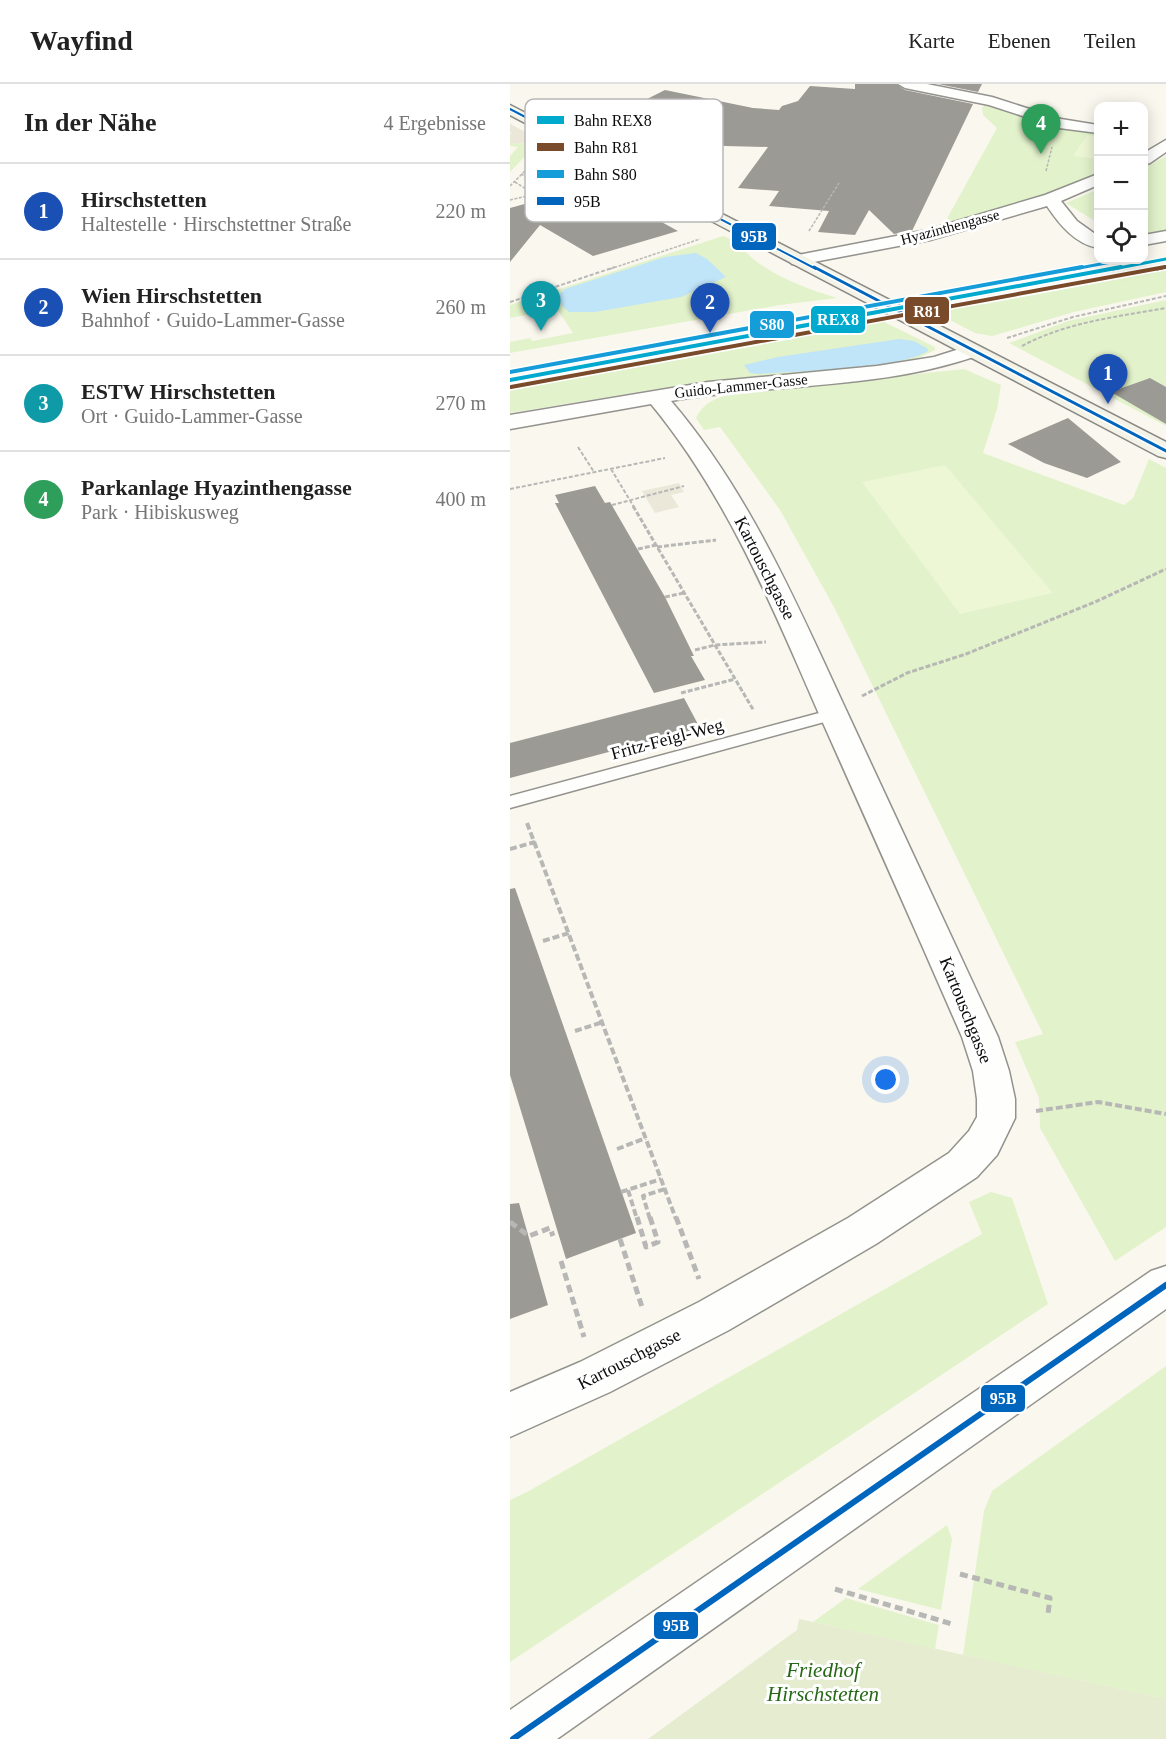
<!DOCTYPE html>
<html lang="de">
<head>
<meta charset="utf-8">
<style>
  body { margin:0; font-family:"Times New Roman",serif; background:#f2f2f2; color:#222 }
  .controls { position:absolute; right:18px; top:18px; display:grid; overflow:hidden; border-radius:12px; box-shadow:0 3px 15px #0003 }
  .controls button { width:54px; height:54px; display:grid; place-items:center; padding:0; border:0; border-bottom:2px solid #e0e0e0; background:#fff; color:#222; font:30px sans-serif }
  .you { position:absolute; left:376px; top:996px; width:21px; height:21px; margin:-15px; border:4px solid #fff; border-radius:50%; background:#1a73e8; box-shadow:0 0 0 9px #1a73e833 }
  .badge { display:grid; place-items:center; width:39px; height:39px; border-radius:50%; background:#5f5e5a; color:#fff; font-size:20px; font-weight:700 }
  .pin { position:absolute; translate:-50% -50px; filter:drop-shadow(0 2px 3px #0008) }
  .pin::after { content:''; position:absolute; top:32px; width:21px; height:18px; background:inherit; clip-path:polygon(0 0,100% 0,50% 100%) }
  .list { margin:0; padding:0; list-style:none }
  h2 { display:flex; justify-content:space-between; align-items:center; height:78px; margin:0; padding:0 24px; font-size:26px }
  h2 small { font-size:20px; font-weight:400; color:#767676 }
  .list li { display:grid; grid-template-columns:39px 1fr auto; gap:18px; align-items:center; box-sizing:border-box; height:96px; padding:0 24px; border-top:2px solid #e0e0e0 }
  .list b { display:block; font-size:22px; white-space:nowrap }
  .list p { margin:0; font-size:20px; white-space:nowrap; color:#767676 }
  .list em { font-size:20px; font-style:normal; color:#767676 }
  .icon { flex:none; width:33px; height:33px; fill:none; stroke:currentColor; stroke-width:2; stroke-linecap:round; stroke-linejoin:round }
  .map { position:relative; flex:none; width:656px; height:1655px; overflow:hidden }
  header { display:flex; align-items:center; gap:36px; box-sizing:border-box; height:84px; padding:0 30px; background:#fff; border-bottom:2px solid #e0e0e0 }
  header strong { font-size:28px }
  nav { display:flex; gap:33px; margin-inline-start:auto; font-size:21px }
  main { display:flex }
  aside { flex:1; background:#fff }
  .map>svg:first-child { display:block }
</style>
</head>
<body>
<header>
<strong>Wayfind</strong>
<nav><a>Karte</a><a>Ebenen</a><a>Teilen</a></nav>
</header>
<main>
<aside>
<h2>In der Nähe<small>4 Ergebnisse</small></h2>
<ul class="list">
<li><span class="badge" style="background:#1a4fb4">1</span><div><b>Hirschstetten</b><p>Haltestelle · Hirschstettner Straße</p></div><em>220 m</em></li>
<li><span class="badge" style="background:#1a4fb4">2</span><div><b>Wien Hirschstetten</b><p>Bahnhof · Guido-Lammer-Gasse</p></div><em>260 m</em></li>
<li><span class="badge" style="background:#0f9aa8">3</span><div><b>ESTW Hirschstetten</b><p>Ort · Guido-Lammer-Gasse</p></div><em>270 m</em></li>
<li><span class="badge" style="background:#2e9e5b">4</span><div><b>Parkanlage Hyazinthengasse</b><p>Park · Hibiskusweg</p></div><em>400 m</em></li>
</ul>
</aside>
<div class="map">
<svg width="656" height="1655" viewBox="0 0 656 1655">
  <rect width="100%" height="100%" fill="#faf8ee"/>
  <path fill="#e2f2cb" d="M477,19l82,26 29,2v46l-151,50 -3,-3 53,-96 -14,-13 -1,-7z
    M0,59l27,1 -27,28v-16l8,-9 -8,-1z
    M656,72v76l-22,5v-69z
    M588,105v34l-32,-20z
    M213,152c16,5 23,19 37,28 23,16 50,26 77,34l-57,7 -270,48v-11l20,-4 2,3 41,-8 -16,-24 -47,9v-13z
    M656,186v22l-92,20 -82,24 -17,-3 -29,-15 -1,-3c10,-11 26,-10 40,-11z
    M656,216v126l-157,-83 59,-22z
    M366,234l59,29v3l-19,9 -25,5 -193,18 -188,31v-25l327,-60z
    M454,285l37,16 -4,24 -14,44 141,52 9,-7 16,-39 17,9v759l-51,34 -75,-133 -1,-30 -24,-56 28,-8 -208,-425 -55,-99 -60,-83 -16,3 -8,-12c7,-15 19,-19 33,-24z
    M481,1108l21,6 36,106 -538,358v-162l17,-8 455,-258 -13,-32z
    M656,1282v333l-203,-44 21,-144 8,-20z
    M437,1441l5,14 -11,71 -83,-21z
    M336,1514l93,27 -4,24 -122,-27z"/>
  <path fill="#e6ecd0" d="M289,1535l367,80v40h-518l149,-109z"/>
  <path fill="#edf6d5" d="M577,51l11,2v22l-25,-3z
    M435,381l108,128 -93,21 -98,-132z"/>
  <path fill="#ebe7d9" d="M0,39l2,2 33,17 -8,2 -27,-1v-9l2,-1 -2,-1z
    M169,399l5,9 -13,3 8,12 -24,6 -13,-22z"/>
  <path fill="#c0e4f8" d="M186,169l11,6 19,18 -45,20 -86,15h-26l-8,-7 -3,-10 7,-6 100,-32z
    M389,255l15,2 14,8v2c-27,18 -133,20 -170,23l-8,-1 -6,-8 34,-8z"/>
  <path fill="#9c9a94" d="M345,0h41l9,6 68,14 -61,127 -18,3 -25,-24 -14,25 -37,-3 11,-21 -60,-5 10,-15 -41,-3 30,-41 -43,-1 -112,-19 14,-8 -10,-5 48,-24 88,18 26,2 3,-4 16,-5 12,-15 45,3z
    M428,0h44l-4,8z
    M84,101l84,46 -85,25 -53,-31 -30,37v-54z
    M640,294l16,9v37l-55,-32z
    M558,334l53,44 -34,16 -43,-15 -36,-19z
    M85,402l10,17 5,-1 55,95 29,59h-3l14,24 -51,13 -99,-190h4l-4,-8z
    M174,614l16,30 -190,50v-35z
    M5,804l121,345 -70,26 -56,-184v-186z
    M9,1119l29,102 -38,14v-115z"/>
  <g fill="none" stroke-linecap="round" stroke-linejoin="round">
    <g stroke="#93928d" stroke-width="3">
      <path id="service" d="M324,625l5,1 3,4 -3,4 -329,90v-12z"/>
    </g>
    <g stroke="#93928d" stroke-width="3">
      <path id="minor" d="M388,0h29l65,13 69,22 37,6v8l-39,-5 -70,-23 -84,-17z
        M656,56v12l-16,11 -6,2v-12z
        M588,90v11l-37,16 16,20 21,15v12c-23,-4 -39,-24 -51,-42l-117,34 -132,25 -6,-1 -3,-4 3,-4 6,-1 129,-25 118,-35z
        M656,147v10l-22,4v-10z
        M462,261l7,2 3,4 -3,4c-98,35 -206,28 -308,46 78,91 126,203 176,311 50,108 101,217 151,325l11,34 6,28v19l-18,37 -20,22 -101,67 -147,86 -119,62 -100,45v-45l70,-30 119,-60 149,-84 101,-65 20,-22 8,-14v-18l-4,-28 -11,-34c-47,-108 -95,-216 -143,-323 -47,-108 -92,-218 -168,-310l-141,25v-14l198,-33 169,-16 57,-9z"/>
    </g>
    <g stroke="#93928d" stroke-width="3">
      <path id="tertiary" d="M656,1182v43l-609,430h-47v-29l641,-439z"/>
    </g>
    <g stroke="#898884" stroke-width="3">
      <path id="secondary" d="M0,21l656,337v16l-8,-2 -648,-341z"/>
    </g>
    <path stroke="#b7b7b5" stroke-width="1.5" stroke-dasharray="3 1.5" stroke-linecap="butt" d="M25,77l40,23
      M536,87l6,-24
      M11,90l30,16
      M5,98l19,12
      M0,102l31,-31
      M0,116l81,-19
      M299,147l30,-48
      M100,185l90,-30"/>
    <path stroke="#b7b7b5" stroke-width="2" stroke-dasharray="4 2" stroke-linecap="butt" d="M0,218l105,-35
      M497,254l66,-21 93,-21
      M512,262c45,-24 94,-29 144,-38
      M68,363l16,25
      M101,385l23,38
      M0,405l155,-31
      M102,421l72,-19"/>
    <path stroke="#b7b7b5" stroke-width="3" stroke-dasharray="5 2" stroke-linecap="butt" d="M123,422l121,205
      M147,463l59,-7
      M128,465l18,-4
      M155,513l19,-4
      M185,566l20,-5 51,-3
      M171,609l54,-14
      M352,612l45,-23 59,-19 129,-52 71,-33"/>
    <path stroke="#b7b7b5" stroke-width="4" stroke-dasharray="7 3" stroke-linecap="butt" d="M17,739l149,396
      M0,765l25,-7
      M33,857l26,-8
      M65,947l28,-9
      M526,1027l62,-9 68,12
      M107,1065l29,-11
      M118,1106l9,29
      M111,1108l40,-13
      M140,1135l-7,-23 22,-7"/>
    <path stroke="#b7b7b5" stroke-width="5" stroke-dasharray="8 4.5" stroke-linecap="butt" d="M127,1133l9,30 12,-5 -8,-25
      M166,1133l23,62
      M0,1138l19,14 21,-8 3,8
      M110,1155l22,68
      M51,1177l23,76
      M450,1490l90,24 -2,16
      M325,1505l117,35"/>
    <use href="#service" fill="#fefefc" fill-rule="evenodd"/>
    <use href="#minor" fill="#fefefc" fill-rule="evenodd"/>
    <use href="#tertiary" fill="#fefefc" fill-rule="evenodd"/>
    <use href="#secondary" fill="#f4f3e8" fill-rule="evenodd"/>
    <g stroke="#fff" stroke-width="4.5">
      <path id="bus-1-far2" d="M0,25l306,160"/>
    </g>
    <g stroke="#fff" stroke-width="6">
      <path id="bus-1-far1" d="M304,183l352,184"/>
    </g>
    <g stroke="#fff" stroke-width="10">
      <path id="bus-1" d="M3,1655l653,-454"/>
    </g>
    <use href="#bus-1-far2" stroke="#0065bd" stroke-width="2"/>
    <use href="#bus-1-far1" stroke="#0065bd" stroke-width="3"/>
    <use href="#bus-1" stroke="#0065bd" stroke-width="6"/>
    <g stroke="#fff" stroke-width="5">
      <path id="rail-1-far1" d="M603,185l53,-10"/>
    </g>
    <g stroke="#fff" stroke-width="7">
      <path id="rail-1" d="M0,296l611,-113"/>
    </g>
    <g stroke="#fff" stroke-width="5">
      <path id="rail-2-far1" d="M647,185l9,-2"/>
    </g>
    <g stroke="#fff" stroke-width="7">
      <path id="rail-2" d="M1,303l654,-120"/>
    </g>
    <g stroke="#fff" stroke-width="5">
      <path id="rail-3-far1" d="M564,185l48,-9"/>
    </g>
    <g stroke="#fff" stroke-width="7">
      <path id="rail-3" d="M0,288l572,-105"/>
    </g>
    <use href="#rail-1-far1" stroke="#00a9ce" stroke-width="3"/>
    <use href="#rail-1" stroke="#00a9ce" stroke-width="4"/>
    <use href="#rail-2-far1" stroke="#7a4b2a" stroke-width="3"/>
    <use href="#rail-2" stroke="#7a4b2a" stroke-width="4"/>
    <use href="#rail-3-far1" stroke="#159dd9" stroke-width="3"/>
    <use href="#rail-3" stroke="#159dd9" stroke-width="4"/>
  </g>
  <g text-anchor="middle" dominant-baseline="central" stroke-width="6" stroke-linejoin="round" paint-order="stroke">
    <g font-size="15" fill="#0b0b0b" stroke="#fff">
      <text transform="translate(440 143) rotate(-15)">Hyazinthengasse</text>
      <text transform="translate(231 302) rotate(-6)">Guido-Lammer-Gasse</text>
    </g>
    <g font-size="18" fill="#0b0b0b" stroke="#fff">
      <text transform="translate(255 484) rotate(63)">Kartouschgasse</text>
      <text transform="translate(157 655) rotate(-15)">Fritz-Feigl-Weg</text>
      <text transform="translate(456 926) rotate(68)">Kartouschgasse</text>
      <text transform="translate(119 1275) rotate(-27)">Kartouschgasse</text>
    </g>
    <g font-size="21" font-style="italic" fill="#266815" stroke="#fff">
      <text x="313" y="1586">Friedhof<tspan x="313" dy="24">Hirschstetten</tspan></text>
    </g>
  </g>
  <rect x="15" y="15" width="198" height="123" rx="9" fill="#fff" stroke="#b6b6b6" stroke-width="1.5"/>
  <rect x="27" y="32" width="27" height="8" fill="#00a9ce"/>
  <rect x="27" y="59" width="27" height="8" fill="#7a4b2a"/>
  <rect x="27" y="86" width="27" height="8" fill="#159dd9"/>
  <rect x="27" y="113" width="27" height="8" fill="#0065bd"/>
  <g font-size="16" fill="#0b0b0b">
    <text x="64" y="42">Bahn REX8</text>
    <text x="64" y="69">Bahn R81</text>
    <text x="64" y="96">Bahn S80</text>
    <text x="64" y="123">95B</text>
  </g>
  <g stroke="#fff" stroke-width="2">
    <rect x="221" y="138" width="46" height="29" rx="6" fill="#0065bd"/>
    <rect x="394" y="212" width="46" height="29" rx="6" fill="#7a4b2a"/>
    <rect x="300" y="221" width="56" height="29" rx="6" fill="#00a9ce"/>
    <rect x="239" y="226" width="46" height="29" rx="6" fill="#159dd9"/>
    <rect x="470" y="1300" width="46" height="29" rx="6" fill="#0065bd"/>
    <rect x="143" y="1527" width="46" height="29" rx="6" fill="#0065bd"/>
  </g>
  <g font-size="16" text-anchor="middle" font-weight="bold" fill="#fff">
    <text x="244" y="158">95B</text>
    <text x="417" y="233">R81</text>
    <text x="328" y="241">REX8</text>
    <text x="262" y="246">S80</text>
    <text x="493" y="1320">95B</text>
    <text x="166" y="1547">95B</text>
  </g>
</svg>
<div class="controls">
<button>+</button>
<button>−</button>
<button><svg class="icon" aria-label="locate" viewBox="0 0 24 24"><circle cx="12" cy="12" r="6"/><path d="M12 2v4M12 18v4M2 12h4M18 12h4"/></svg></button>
</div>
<div class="you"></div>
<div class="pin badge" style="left:598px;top:320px;background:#1a4fb4">1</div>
<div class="pin badge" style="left:200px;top:249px;background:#1a4fb4">2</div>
<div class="pin badge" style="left:31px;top:247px;background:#0f9aa8">3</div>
<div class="pin badge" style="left:531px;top:70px;background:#2e9e5b">4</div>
</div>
</main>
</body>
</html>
